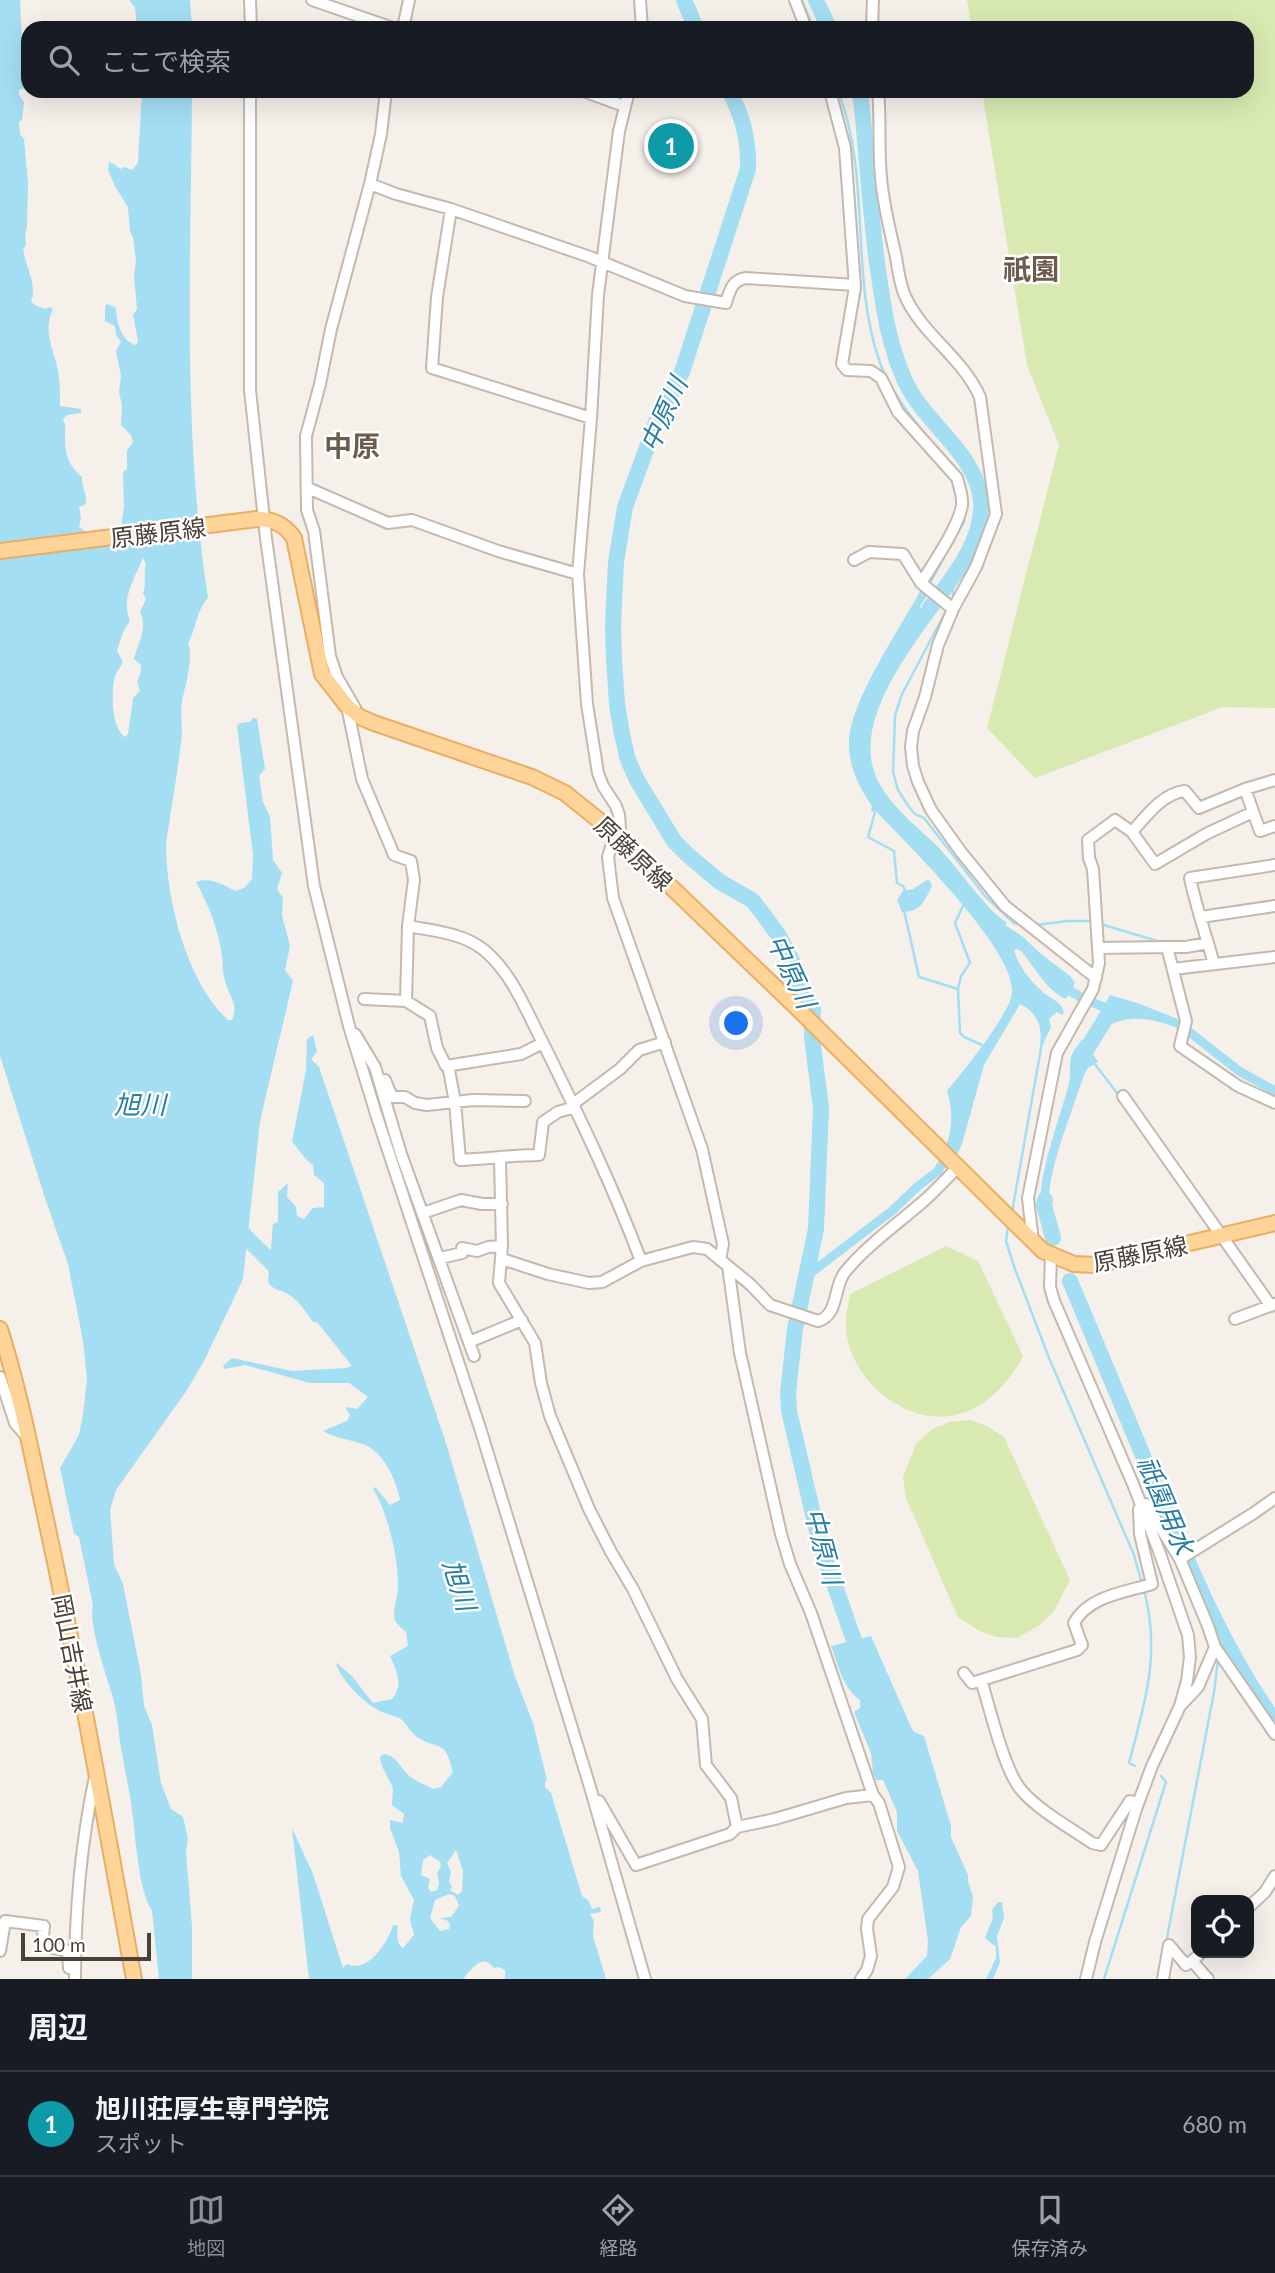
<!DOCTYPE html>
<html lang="ja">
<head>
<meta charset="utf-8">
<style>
  body { margin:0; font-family:Lato,"Noto Sans JP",sans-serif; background:#242831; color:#f1f3f6 }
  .controls { position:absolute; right:21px; bottom:21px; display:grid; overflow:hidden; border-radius:14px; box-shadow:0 7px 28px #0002 }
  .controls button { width:63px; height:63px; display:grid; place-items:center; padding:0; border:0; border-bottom:2px solid #363941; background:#171b24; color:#f1f3f6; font:35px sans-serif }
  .scale { position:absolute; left:21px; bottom:18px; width:130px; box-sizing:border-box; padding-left:7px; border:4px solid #494037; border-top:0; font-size:19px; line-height:24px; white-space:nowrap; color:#494037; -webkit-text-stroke:5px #fff; paint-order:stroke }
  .you { position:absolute; left:737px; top:1024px; width:24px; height:24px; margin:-18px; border:5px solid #fff; border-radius:50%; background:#1a73e8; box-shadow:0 0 0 10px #1a73e833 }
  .badge { display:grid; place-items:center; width:46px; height:46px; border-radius:50%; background:#8c9099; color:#fff; font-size:23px; font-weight:700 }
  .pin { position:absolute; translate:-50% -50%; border:4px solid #fff; box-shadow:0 2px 7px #0006 }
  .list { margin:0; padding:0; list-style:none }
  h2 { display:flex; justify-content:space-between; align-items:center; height:91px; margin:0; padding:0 28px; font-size:30px }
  h2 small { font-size:23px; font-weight:400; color:#9ea1a6 }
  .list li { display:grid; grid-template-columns:46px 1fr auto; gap:21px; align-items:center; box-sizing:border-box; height:105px; padding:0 28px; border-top:2px solid #363941 }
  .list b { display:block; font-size:26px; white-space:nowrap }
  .list p { margin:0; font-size:23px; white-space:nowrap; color:#9ea1a6 }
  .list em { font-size:23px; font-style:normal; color:#9ea1a6 }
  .icon { flex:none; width:38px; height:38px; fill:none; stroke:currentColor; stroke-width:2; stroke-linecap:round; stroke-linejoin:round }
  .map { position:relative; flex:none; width:1275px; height:1979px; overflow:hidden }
  .search { position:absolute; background:#171b24; box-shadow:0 7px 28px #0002; left:21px; right:21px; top:21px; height:77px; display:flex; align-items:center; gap:18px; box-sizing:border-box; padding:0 24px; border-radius:21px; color:#9ea1a6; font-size:26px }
  .sheet { height:196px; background:#171b24 }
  nav { display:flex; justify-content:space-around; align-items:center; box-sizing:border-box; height:98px; border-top:2px solid #363941; background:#171b24; font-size:19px; color:#9ea1a6 }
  nav a { display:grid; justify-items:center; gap:4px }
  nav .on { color:#8c9099 }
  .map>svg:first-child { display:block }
</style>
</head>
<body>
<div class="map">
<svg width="1275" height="1979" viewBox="0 0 1275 1979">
  <rect width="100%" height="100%" fill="#f5f0e9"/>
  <path fill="#d8eab1" d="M967,0h308v708l-52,-1 -188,71 -48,-50 72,-283 -32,-80 -45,-274h265v-63h-275z
    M946,1246l32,15 45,95c-14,28 -41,56 -73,60 -50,7 -103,-41 -104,-90 -1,-10 3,-22 4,-32z
    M970,1420l15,5 19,12 66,143 -16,31 -14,14 -23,13 -22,-1 -17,-7 -20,-13 -52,-119 -3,-21 13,-33 16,-15 18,-7z"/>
  <path fill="#a4def3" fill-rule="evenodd" d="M0,0h20l4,88 -5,2v5l5,7 -2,18 -3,2 1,12 4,5 4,44 -1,44c-3,7 -1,9 -1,16 -1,8 -4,2 -2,10 3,18 13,30 7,49l4,3 10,4 4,-2 4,2c-11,23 1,40 5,62 2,11 2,24 2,35l21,3v4l-14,2 -4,4c3,7 2,10 2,17 0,18 3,29 17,41 -1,10 5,16 4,27l-7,3 2,11 -2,9 37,25 2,-2 6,-44 -1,-34 4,-3v-18l6,-9 -2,-7 -10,-10 1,-20 -3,-12 2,-17 -5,-25 5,-9 -5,-8 -1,-8 -10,-5v-15l2,-2 9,4c0,14 6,34 20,37l2,-4 -5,-26 4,-6 -3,-33 2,-16 -3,-23 -3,-5 -2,-25 -12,-19 -8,-18 1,-8 5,2 6,5 5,-2 7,3 6,-7 4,-72h50c-1,169 -10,339 16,507 -12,13 -12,31 -20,46 6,13 -3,42 -6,57 -2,13 1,28 -1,42 -3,25 -7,49 -11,74 -1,10 -4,21 -4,31 1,54 21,135 62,172h4c7,-14 -2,-23 -6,-36 -4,-10 -3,-23 -5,-34 -4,-24 -13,-46 -25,-68 14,-5 26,2 39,9l9,-3 8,-9 1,-24 -16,-129 3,-3 10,-1 3,-4 4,1 8,50 -6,7 4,26 7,15 3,43 9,13 -5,16 6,9 -1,17 8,31 -5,24 8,11 -33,140 -17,158 -39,82 -17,29 -71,100 -6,20 4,54 9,20 18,91 3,31 8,19 9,58 10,26 12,8 5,21 -2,14 6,74v53h-33l-7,-68c-14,-22 -16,-73 -20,-100 -2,-19 -7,-39 -10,-58 -4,-20 -4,-39 -10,-59 -6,-20 -24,-70 -19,-89l-14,-68 -5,-3 -14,-66 19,-33 4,-21 4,-35 -4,-38 -15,-77 -21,-60 -47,-148zM143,558l3,6c-3,11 1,19 -3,29l3,6 -6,13c8,17 -2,31 -6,47l7,6v7l-4,10 3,9 -7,7 -5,36 -3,3c-14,-10 -14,-45 -10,-61 2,-5 6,-10 8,-14l-6,-11c4,-11 5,-21 13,-30 -1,-4 -3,-8 -3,-12 -2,-17 10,-36 16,-51z
    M129,0h61l2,28h-55l-2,-21z
    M922,588l7,5 -9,13 2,3 4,-2 7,-11 9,8c-31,46 -93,119 -64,177 13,26 40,46 61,67 17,18 31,39 48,57 5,7 13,12 20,18l-2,2 17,11 19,18 29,22 5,7 -9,16c-20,-9 -30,-30 -44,-47l-5,-3 -3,1c4,16 18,33 30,43 9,7 16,8 20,19l-2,3 -5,-3 -8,7 2,8 -8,17h-3c3,-18 -4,-33 -20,-40l-36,61 -22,79 -7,15 -10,-11c8,-20 8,-36 2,-57 15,-18 63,-77 65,-98 5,-42 -106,-150 -136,-182h-5l1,-5c-14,-20 -24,-41 -23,-66 3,-42 52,-113 73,-152z
    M927,880l3,1 2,5c-9,17 -10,25 -30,26l-5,-12 6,-9 10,-2z
    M1110,995l27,8 46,18 -2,9c-25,-11 -50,-17 -75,-3l-10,-7z
    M313,1035l4,17 -6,7 8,8 127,376 69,234 18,46 14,57 -2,2v5l6,6 31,103 6,4 4,9 8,-2 1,5 -11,2 4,7 -1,15 13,43h-101v-9l-6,-3 -5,1c-12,-16 -22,1 -31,11h-154l-17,-151 21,46 30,94 4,-4c21,10 41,-22 46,-39l5,1c-1,7 -2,17 5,22l11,-13 -4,-15 4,-20 -13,-24 -2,-24 -9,-24v-8l13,3 1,-9 -12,-9c0,-6 2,-14 0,-19 -4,-10 -11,-18 -12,-29l4,-3c15,3 16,15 27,23 6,5 15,8 22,12l8,-2 12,-15c-8,-34 -14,-21 -36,-35 -7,-5 -9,-11 -15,-17 -4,-4 -14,-5 -20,-8 -19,-9 -40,-31 -47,-50l16,13 22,28 19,-4c12,-14 5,-27 -2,-43l18,-10 -2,-14c-3,-3 -9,-7 -11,-12 -3,-8 3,-23 3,-32 1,-27 -10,-76 -25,-99l2,-2 15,18 10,-5c-4,-22 -18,-51 -40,-57 -13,-4 -25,-5 -37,-12l24,-10 3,-6 -5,-8 12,2 11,-12 -19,-14h-39l-65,-18 -20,4 -2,-3 9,-8 60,13 54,-3 6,-2 -35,-44h-4c-7,-10 -15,-22 -25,-28 -9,-5 -14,-3 -20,-12l5,-58 5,-2v-30l10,-9 -1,14 9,10 1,9 7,3 9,-11 11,-1v-24l-10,-8 -1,-10c-11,-8 -13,-15 -21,-23l14,-72 1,-31zM456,1850l7,21 -1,20 -4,4 -8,-5 2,-3 -3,-6 2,-9 -4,-9zM430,1855l10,7 1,5 -4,6 2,10 -2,7 -6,2 -3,-4 2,-9 -9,-4 2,-15zM449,1894l6,2 4,10 -8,11 -11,1 8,3 2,4 -1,4 -9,2 -10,-13 5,-18z
    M1082,1039l10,6v8l6,9 -10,6 -4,7c-10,31 -37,97 -35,127 1,5 3,11 5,16l-10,1c-14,-27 18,-105 25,-136 2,-9 0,-18 2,-26 2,-7 8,-12 11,-18z
    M871,1636l40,91 3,5 10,4 27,90v11l17,38v6l5,16 -2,19 -10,11 -11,32 -22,20h-23l22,-23 1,-15 -10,-70 -21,-40v-19l-14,-32h-7l-3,-7 -2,-20 -17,-41 6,-4v-8c-17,-11 -22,-36 -29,-54z
    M998,1902h4l2,16 -7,18 3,26 -7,17h-7l10,-21v-11l-11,-9 8,-20 -1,-8z"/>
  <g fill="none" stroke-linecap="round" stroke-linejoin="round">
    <path stroke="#a4def3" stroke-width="2.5" d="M802,0l11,28
      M838,91c34,87 11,184 42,272 10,28 31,54 49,76
      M941,452l18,21
      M962,479l4,14
      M952,542l12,-20 1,-9
      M929,585l20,-37
      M950,603l3,-5v-22
      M947,609l-45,85 -7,22 -2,56 5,18 11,17 6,7 9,4 61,78 29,27 6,1
      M876,808l-8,29 26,14 3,32 6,3 3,7
      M904,910l15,67 39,12 2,44 4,4 18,8
      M1100,924l61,18
      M1036,925l31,-4h25
      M958,989l3,-13 9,-13 -15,-40 9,-19
      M1094,1063l26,34
      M1012,1212l30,-169
      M1008,1225l-2,16 9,28 34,89 85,197 8,29
      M1219,1647l1,-15
      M1135,1766l-6,-3c16,-61 32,-109 15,-173
      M1166,1943l48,-251 4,-32
      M1104,1979l62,-197 -5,-6"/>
    <path stroke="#a4def3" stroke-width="9" d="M1064,985l6,6 13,7
      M1094,1003l10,4 9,1
      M1179,1024l60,47 36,20
      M808,1275l85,-65 24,-23 21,-16 10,-18"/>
    <path stroke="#a4def3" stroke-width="16" d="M684,0l12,28
      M816,0l13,28
      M729,91c13,23 20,51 19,78l-66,203 -25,48 -32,87 -9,55 -3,62 1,36 3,44 5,30 6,26 9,20 37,61 15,15 31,26 32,18 11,14 16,22 12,23 7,16 -1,15 16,19 -1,29 9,70 -5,121 -21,100 -7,64 1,18 31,133 41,116
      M857,91l4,8c6,55 9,110 16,164 6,41 11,81 28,118 19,42 72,73 76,120 3,40 -29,77 -51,107
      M1083,1060l2,-8 27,-44
      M1045,1200l-1,5 9,33
      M233,1224l51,51
      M1070,1281c30,71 59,142 89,213 33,79 66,158 116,228"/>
    <g stroke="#c4b9ae" stroke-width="14">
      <path id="minor" d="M250,0l1,28
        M312,0l81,28
        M640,0l2,28
        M795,0l11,28
        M403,28l6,-28
        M872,28l1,-28
        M250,91v299l16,148 48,348 35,140 28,91 103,311 110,359 55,192
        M583,91l41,15
        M629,91l-10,40 -21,164 -7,123 -13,156 9,130 11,69 5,13 13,20 3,9 1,13 -8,16 -4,13 5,41 89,251 21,95 -3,16
        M830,91l15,57 10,139 -13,77 5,6 24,1 10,7 17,34 59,66c2,8 6,18 5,27 -3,21 -29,59 -41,78
        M878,91c3,29 0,57 3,86 2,27 9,53 15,80 2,13 4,29 10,41 18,38 56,59 74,99l16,117 -20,53 -23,42 -15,36 -13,52 -12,34 -2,16 2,19 5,16 13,28 30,42 44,54 91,72
        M370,184l26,10 55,15 139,48 95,39 41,7c4,-13 6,-23 20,-25l109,7
        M451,209l-14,88 -5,71 159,50
        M308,488l80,35 24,-3 86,31 80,23
        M854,560l15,-8 34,2 18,29 32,26
        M347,706l15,73 32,76 17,6 3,19 -6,46 -2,75
        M355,708l-18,-31 -7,-21 -16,-125 -7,-21 -1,-74 14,-52 11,-55 39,-145 11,-50 5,-43
        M1245,789l15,42 15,-5
        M1132,832l23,32 51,-30 47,-22
        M1201,917l74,-11
        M408,926c26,5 55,7 76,24 29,24 43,63 60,95 35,71 69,141 97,216
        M1167,947h19l22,-4
        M1098,948l69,-1 19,74 -6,25 58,40 37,17
        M1214,964c-8,-29 -18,-57 -24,-86l85,-13
        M1173,969l102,-12
        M364,999l42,2 24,15 7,32 9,18 75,-12 22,-11
        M355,1034l20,33 26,87 73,202
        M448,1065l7,37 5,58c27,-1 53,-5 79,-5l4,-33 15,-10 17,-5
        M385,1080l7,17h13l10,6 12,2 46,-5 52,1
        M1123,1096l148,210
        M573,1104l47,-35 19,-19 26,-8
        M500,1159l2,87 -3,37 36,60 6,40 9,33 39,93 22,43 22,37 44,90 25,40 4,46 25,33 6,29
        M423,1213l38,-13 21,4h20
        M1033,1242l-5,-44 29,-145 36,-64 6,-26 -6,-94 -4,-11 -1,-18 27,-20 17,12c14,-16 31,-39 53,-41l14,17 46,-19 30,-9
        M1051,1256l-1,31 4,14 79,183 26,67 29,84 2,22 -3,24 -7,25 -28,60 -16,43 -41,133 -9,37
        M440,1258l22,-5v-5l15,3 11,-4 14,-1
        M502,1259l46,15 41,9 13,-1 39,-21 52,-14 14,2 44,36 19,20 48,16c21,-6 15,-34 27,-49 23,-28 54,-49 81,-73 11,-10 21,-21 31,-31
        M728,1266l12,87 41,181 9,30 21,49 62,182 6,8 20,64 -6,20 -25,32 -1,10 4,27 -4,14 -6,9
        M1235,1319l40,-15
        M469,1342l53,-22
        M0,1377l15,46 12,14
        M1146,1504l34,55 28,67 7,21 60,87
        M1180,1559l74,-46 21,-15
        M964,1673l8,10 105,-33 5,-5 -8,-22c14,-27 52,-31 78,-39l-12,-50 -1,-25
        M981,1680c9,28 23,91 41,111 19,21 47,36 70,52l9,2 29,-44 8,2
        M1182,1704l16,-17 17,-40
        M599,1801l37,64 94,-31 7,-7 38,-8 71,-21 27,-3
        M1249,1907l16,-15 10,-16
        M0,1951l5,-30 39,5 -2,20 26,5 1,17
        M1201,1953l-9,8 16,18
        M75,1979c0,-67 6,-137 20,-202
        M1163,1979l6,-34 17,20 6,-4"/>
    </g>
    <g stroke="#e8ae64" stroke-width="18">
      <path id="major" d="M0,551l257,-32c17,0 28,6 37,19l28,136 25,32 13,11 14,6 158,54 33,16 51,41 181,174 246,243 31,13 22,1 179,-42
        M0,1329c20,63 32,127 46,191 33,152 60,306 88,459"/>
    </g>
    <use href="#minor" stroke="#fff" stroke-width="10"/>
    <use href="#major" stroke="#ffd498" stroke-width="14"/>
  </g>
  <g text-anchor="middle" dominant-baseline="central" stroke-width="5" stroke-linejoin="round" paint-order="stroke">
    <g font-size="24" fill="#494037" stroke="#fff">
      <text transform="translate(158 532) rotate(-7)">原藤原線</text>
      <text transform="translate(634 853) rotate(43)">原藤原線</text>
      <text transform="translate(1140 1253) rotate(-11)">原藤原線</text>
      <text transform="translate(73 1653) rotate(79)">岡山吉井線</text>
    </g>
    <g font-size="26" font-style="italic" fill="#277ea1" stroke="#fff">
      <text transform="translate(663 414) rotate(-66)">中原川</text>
      <text transform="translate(792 971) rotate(65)">中原川</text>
      <text x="140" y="1104">旭川</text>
      <text transform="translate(1166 1505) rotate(67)">祇園用水</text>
      <text transform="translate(824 1546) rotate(75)">中原川</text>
      <text transform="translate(460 1585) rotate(72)">旭川</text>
    </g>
    <g font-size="28" font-weight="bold" fill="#6c5c4e" stroke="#fff">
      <text x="1031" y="268">祇園</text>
      <text x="352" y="445">中原</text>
    </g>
  </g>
</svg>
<div class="controls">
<button><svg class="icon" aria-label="locate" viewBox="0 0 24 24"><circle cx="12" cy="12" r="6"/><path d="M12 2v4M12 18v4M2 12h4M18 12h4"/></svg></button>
</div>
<div class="scale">100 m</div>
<div class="you"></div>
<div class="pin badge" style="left:671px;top:146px;background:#0f9aa8">1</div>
<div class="search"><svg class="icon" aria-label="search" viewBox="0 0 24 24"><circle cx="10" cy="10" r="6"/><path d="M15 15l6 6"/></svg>ここで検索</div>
</div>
<section class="sheet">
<h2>周辺<small></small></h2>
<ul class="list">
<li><span class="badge" style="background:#0f9aa8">1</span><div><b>旭川荘厚生専門学院</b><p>スポット</p></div><em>680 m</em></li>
</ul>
</section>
<nav>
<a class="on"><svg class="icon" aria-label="map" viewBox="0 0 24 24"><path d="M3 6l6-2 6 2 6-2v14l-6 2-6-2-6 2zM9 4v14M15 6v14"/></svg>地図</a>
<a><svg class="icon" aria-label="directions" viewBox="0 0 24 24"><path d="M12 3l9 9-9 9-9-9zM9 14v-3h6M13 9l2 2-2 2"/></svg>経路</a>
<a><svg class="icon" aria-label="saved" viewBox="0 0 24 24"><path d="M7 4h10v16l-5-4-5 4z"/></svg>保存済み</a>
</nav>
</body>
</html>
